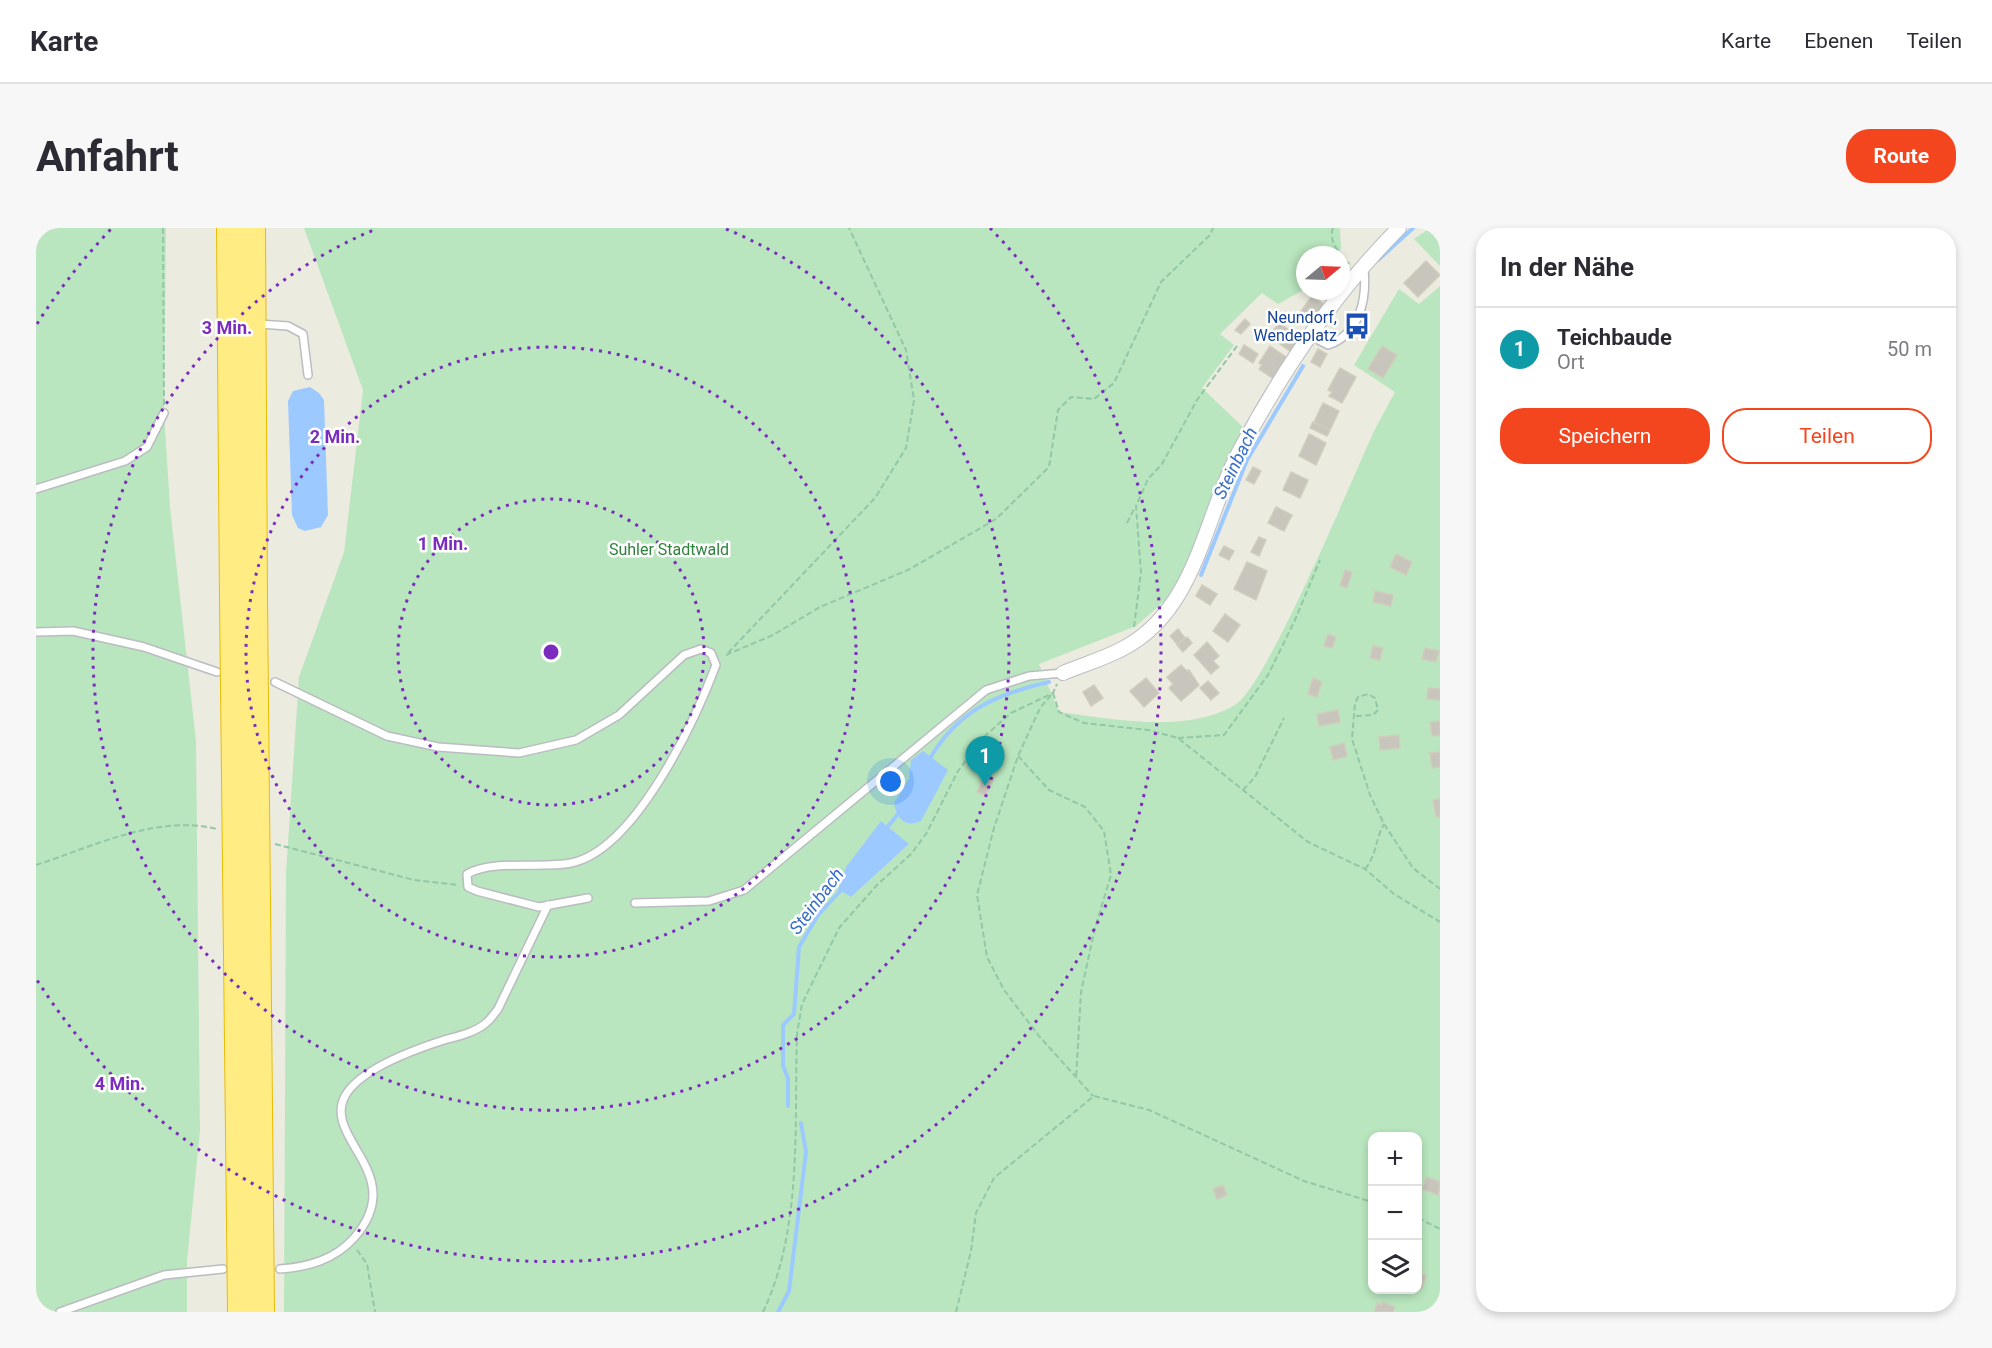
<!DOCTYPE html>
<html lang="de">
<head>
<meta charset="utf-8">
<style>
  body { margin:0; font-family:Roboto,sans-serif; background:#f7f7f7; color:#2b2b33 }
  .controls { position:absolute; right:18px; bottom:18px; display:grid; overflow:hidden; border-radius:12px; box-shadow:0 3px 9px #0003 }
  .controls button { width:54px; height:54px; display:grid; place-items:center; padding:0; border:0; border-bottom:2px solid #e1e1e2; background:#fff; color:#2b2b33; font:30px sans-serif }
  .compass { position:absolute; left:1260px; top:18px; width:54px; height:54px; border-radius:50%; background:#fff; box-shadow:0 3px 9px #0003; rotate:71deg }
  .you { position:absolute; left:855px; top:554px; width:21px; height:21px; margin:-15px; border:4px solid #fff; border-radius:50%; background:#1a73e8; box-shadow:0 0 0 9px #1a73e833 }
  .badge { display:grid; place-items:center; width:39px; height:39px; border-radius:50%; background:#f3461e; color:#fff; font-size:20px; font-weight:700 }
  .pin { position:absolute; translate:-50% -50px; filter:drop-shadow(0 2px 3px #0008) }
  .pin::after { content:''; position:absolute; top:32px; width:21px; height:18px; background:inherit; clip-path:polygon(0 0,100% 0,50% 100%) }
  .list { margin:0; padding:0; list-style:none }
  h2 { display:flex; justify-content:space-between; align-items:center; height:78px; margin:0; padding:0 24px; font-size:26px }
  h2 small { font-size:20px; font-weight:400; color:#7c7c81 }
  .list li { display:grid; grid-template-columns:39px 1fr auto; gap:18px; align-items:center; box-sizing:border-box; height:84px; padding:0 24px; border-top:2px solid #e1e1e2 }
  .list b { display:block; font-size:22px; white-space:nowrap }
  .list p { margin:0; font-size:20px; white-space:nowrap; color:#7c7c81 }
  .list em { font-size:20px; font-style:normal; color:#7c7c81 }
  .actions { display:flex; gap:12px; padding:18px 24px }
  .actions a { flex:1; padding:14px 0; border:2px solid #f3461e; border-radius:24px; text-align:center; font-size:21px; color:#f3461e }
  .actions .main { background:#f3461e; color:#fff }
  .icon { flex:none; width:33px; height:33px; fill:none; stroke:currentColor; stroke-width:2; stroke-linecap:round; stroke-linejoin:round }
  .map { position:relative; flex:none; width:1404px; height:1084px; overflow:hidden; border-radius:24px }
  header { display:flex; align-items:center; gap:36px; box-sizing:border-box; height:84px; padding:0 30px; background:#fff; border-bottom:2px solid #e1e1e2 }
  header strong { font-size:28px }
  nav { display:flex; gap:33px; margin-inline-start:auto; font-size:21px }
  .intro { display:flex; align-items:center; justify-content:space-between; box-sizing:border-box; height:144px; padding:0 36px }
  h1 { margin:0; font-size:42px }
  .button { padding:15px 27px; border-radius:24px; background:#f3461e; color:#fff; font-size:21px; font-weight:700 }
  main { display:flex; gap:36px; padding:0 36px }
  aside { flex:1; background:#fff; border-radius:24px; box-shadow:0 3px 9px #0003 }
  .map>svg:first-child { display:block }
</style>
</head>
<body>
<header>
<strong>Karte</strong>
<nav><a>Karte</a><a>Ebenen</a><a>Teilen</a></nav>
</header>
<div class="intro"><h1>Anfahrt</h1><a class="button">Route</a></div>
<main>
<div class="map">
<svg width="1404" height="1084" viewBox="0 0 1404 1084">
  <rect width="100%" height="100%" fill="#ecebdf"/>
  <path fill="#b9e6be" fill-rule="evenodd" d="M0,0h130l-2,185 6,94 26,234 4,389 -13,131v51h-151z
    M268,0h1036l1,20 -3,7h-33v34l-27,15 -16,-11 -42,41 14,11 -32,43 41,39 -49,129 -28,44 -30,26 -97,38 20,48c55,7 126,22 176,-7 32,-19 119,-231 140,-276l20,-37 -41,-27 45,-76 20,15 21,-18v1026h-1156l2,-439 13,-196 45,-125 19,-162zM845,593l28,23 -58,53zM1336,908h46v154h-46z
    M1394,0h10v38l-26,-27z"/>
  <path fill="#9cc9ff" d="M274,159l9,6 5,7 4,115 -7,12 -16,4 -7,-3 -6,-13 -4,-114 5,-10z
    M887,523l25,19 -27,51c-16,7 -24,-2 -27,-18l15,-24 2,-19z
    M845,593l28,23 -58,53 -13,-8 8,-22z"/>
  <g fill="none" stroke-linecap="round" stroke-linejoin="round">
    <path stroke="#9cc9ff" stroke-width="4" d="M1342,32l35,-32
      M1165,347l46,-115 56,-94
      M893,532c28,-49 67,-66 120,-78
      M850,601l12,-15
      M752,878v-28l-5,-12v-41l11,-11 5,-67 19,-32 25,-27
      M742,1084l11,-21 17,-139 -5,-29"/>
  </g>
  <path fill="#c7c5bc" stroke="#d1cdbd" stroke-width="1.5" d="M1390,33l14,14 -22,22 -14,-14z
    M1276,68l13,9 -11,15 -13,-9z
    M1209,91l5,5 -9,10 -6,-4z
    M1243,95l22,15 -10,14 -18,-13 2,-5 -3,-2z
    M1208,117l14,9 -5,9 -14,-9z
    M1234,118l19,13 -14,21 -16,-11 3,-4 -3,-2z
    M1346,118l15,9 -14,23 -15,-9z
    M1282,121l9,5 -7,13 -9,-5z
    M1304,140l16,9 -14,26 -13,-7 3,-4 -4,-2z
    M1287,175l16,8 -9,19 -16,-8z
    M1277,194l17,8 -3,6 -17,-8z
    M1273,206l17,9 -10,22 -17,-9z
    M1217,239l8,4 -7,13 -8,-4z
    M1255,244l17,8 -8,18 -17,-8z
    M1240,279l16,8 -8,16 -16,-8z
    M1223,309l7,3 -7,16 -8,-4z
    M1188,318l10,5 -5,9 -10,-5z
    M1360,326l16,8 -6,13 -16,-8z
    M1211,334l20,9 -11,29 -22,-11z
    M1309,342l7,2 -5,16 -7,-3z
    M1166,357l15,9 -7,11 -14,-9z
    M1339,363l18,4 -2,11 -18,-4z
    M1189,386l15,11 -12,17 -15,-11z
    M1142,401l7,9 -8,6 -7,-8z
    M1292,406l8,3 -4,11 -8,-2z
    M1151,409l5,6 -9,9 -6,-7z
    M1171,414l12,14 -6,5 6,6 -8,7 -17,-19z
    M1337,418l10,2 -3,12 -10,-2z
    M1389,420l14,3 -3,11 -14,-3z
    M1145,437l6,6 2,-1 10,15 -18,16 -12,-13 4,-4 -6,-7z
    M1110,450l13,15 -15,14 -14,-16z
    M1277,450l9,4 -5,15 -9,-3z
    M1172,453l11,12 -8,7 -11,-12z
    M1058,457l9,13 -12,8 -8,-14z
    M1392,460l12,1v11l-13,-1z
    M1302,482l2,12 -21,4 -2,-12z
    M1404,493v14l-8,1 -2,-14z
    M1363,507l1,13 -20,2 -1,-13z
    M1308,515l3,13 -14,4 -3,-13z
    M1404,524v15l-8,1 -2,-15z
    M949,547l9,4 -9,17 -8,-4z
    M1404,571v18h-4l-3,-17z
    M1391,949l13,5 -2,13 -16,-6z
    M1187,957l4,10 -10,4 -4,-10z
    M1382,1045l8,2 -4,13 -4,-1z
    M1346,1074l13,5 -2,5h-19l3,-9 4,2z"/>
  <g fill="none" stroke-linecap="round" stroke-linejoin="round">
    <g stroke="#babcc2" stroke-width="10">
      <path id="service" d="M223,96l29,2 15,8 5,41
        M1275,108l17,9c32,-11 39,-46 36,-76
        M0,261l89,-28 22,-14 17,-34
        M0,404l37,-1 71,16 73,25
        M239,454l112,54 51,11 81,6 57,-13 43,-25 65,-60 17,-6 10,4 5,12c-21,56 -81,185 -145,198 -31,6 -76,-4 -104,11l1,13 9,4 62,16 49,-9
        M599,675l74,-2 35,-11 242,-200 43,-14 34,-3
        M244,1041c28,-2 54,-9 74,-31 56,-64 -32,-99 -9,-142 15,-27 71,-47 99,-56 14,-4 30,-7 42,-17 4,-3 8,-9 12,-14l50,-104
        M24,1084l104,-37 59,-6"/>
    </g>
    <g stroke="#babcc2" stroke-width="16">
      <path id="minor" d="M1027,445c19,-8 40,-14 59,-24 75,-38 82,-133 118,-199 43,-80 95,-158 159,-222"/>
    </g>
    <g stroke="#ebbc00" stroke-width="28">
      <path id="motorway" d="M194,0l3,371
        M216,0l2,371"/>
    </g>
    <path stroke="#92c7a7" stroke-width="2" stroke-dasharray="6 3" stroke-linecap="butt" d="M127,0l1,177
      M1297,0c-4,9 2,20 8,27
      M1305,27l8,9
      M1091,295l7,-14
      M1098,399l7,-55 -5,-66 12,-27 14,-15 35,-64 40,-54
      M692,425l147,-155 31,-50 8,-48 -8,-50 -57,-122
      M690,427l47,-20 47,-28 90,-38 86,-50 53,-52 9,-57 13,-13 23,2 20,-16 47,-101 49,-47 3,-7
      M1017,465l6,19 25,11 64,7 30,8 130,104 57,27 29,25 46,28
      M1015,467l-11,13 -22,48 -24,72 -17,67 10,62 17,33 35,46 54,60
      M1320,488l17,-1 5,-5 -3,-12 -7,-4 -10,3 -3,6 -3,36 18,56 14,29 29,44 27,21
      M1142,510l46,-3 44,-60 27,-55 25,-60
      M982,528l31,34 36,17 19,24 7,44 -16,53 -14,64 -5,87
      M1207,562l12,-13 29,-59
      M239,616l139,36 45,5
      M0,637c56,-18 121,-51 181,-36
      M1329,641c12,-14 10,-29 19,-45
      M1382,990l22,11
      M321,1022l10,14 8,48
      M727,1084c40,-84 31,-188 34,-278l5,-30 37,-76 38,-43 34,-31 15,-20 32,-63 27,-35 26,-23 42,-20 4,-9
      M920,1084l15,-61 5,-38 18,-35 100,-82 55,14 155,71 68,21"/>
    <use href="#service" stroke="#fff" stroke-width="7"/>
    <use href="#minor" stroke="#fff" stroke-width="14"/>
    <use href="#motorway" stroke="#ffed83" stroke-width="26"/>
    <g stroke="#ebbc00" stroke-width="28" stroke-linecap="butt">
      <path id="motorway-bridge" d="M197,371l8,713
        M218,371l7,713"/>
    </g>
    <use href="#motorway-bridge" stroke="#ffed83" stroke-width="26"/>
  </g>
  <g fill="none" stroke="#7b2cbf" stroke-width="3" stroke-dasharray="3 6">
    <circle cx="515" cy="424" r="153"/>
    <circle cx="515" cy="424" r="305"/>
    <path d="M690 1A458 458 0 1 1 340 1"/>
    <path d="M1 96A610 610 0 0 1 76 0M954 0A610 610 0 1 1 1 752"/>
  </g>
  <defs>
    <g id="bus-bare" transform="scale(2.07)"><path d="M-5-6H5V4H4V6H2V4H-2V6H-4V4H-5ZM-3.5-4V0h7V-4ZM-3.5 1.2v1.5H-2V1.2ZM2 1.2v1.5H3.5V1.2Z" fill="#1a4fb4" stroke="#fff" stroke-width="2.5" paint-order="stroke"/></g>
  </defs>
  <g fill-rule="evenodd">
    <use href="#bus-bare" x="1321" y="98"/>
  </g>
  <g text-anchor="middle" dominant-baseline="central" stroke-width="5" stroke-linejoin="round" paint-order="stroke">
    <g font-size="16" fill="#164399" stroke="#fff" text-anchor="end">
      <text x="1301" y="89">Neundorf,<tspan x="1301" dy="18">Wendeplatz</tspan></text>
    </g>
    <g font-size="16" fill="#2e833c" stroke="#fff">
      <text x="633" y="321">Suhler Stadtwald</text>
    </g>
    <g font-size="18" font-style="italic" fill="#386fc9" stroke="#fff">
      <text transform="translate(1199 235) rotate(-64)">Steinbach</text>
      <text transform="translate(780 673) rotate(-53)">Steinbach</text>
    </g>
  </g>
  <circle cx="515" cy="424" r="9" fill="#7b2cbf" stroke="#fff" stroke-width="3"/>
  <g font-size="18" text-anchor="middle" font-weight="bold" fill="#7b2cbf" stroke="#fff" stroke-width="5" stroke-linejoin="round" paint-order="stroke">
    <text x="191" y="106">3 Min.</text>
    <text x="299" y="215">2 Min.</text>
    <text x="407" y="322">1 Min.</text>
    <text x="84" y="862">4 Min.</text>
  </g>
</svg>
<div class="controls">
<button>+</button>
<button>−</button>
<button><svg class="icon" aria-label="layers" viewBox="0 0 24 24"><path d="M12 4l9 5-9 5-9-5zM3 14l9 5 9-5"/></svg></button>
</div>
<svg class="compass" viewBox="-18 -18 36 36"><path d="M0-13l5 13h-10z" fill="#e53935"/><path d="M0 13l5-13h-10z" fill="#7c7c81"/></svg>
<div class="you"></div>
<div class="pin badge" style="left:949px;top:558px;background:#0f9aa8">1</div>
</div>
<aside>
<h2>In der Nähe<small></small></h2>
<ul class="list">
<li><span class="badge" style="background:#0f9aa8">1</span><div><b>Teichbaude</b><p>Ort</p></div><em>50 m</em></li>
</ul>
<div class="actions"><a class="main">Speichern</a><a>Teilen</a></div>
</aside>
</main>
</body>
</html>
